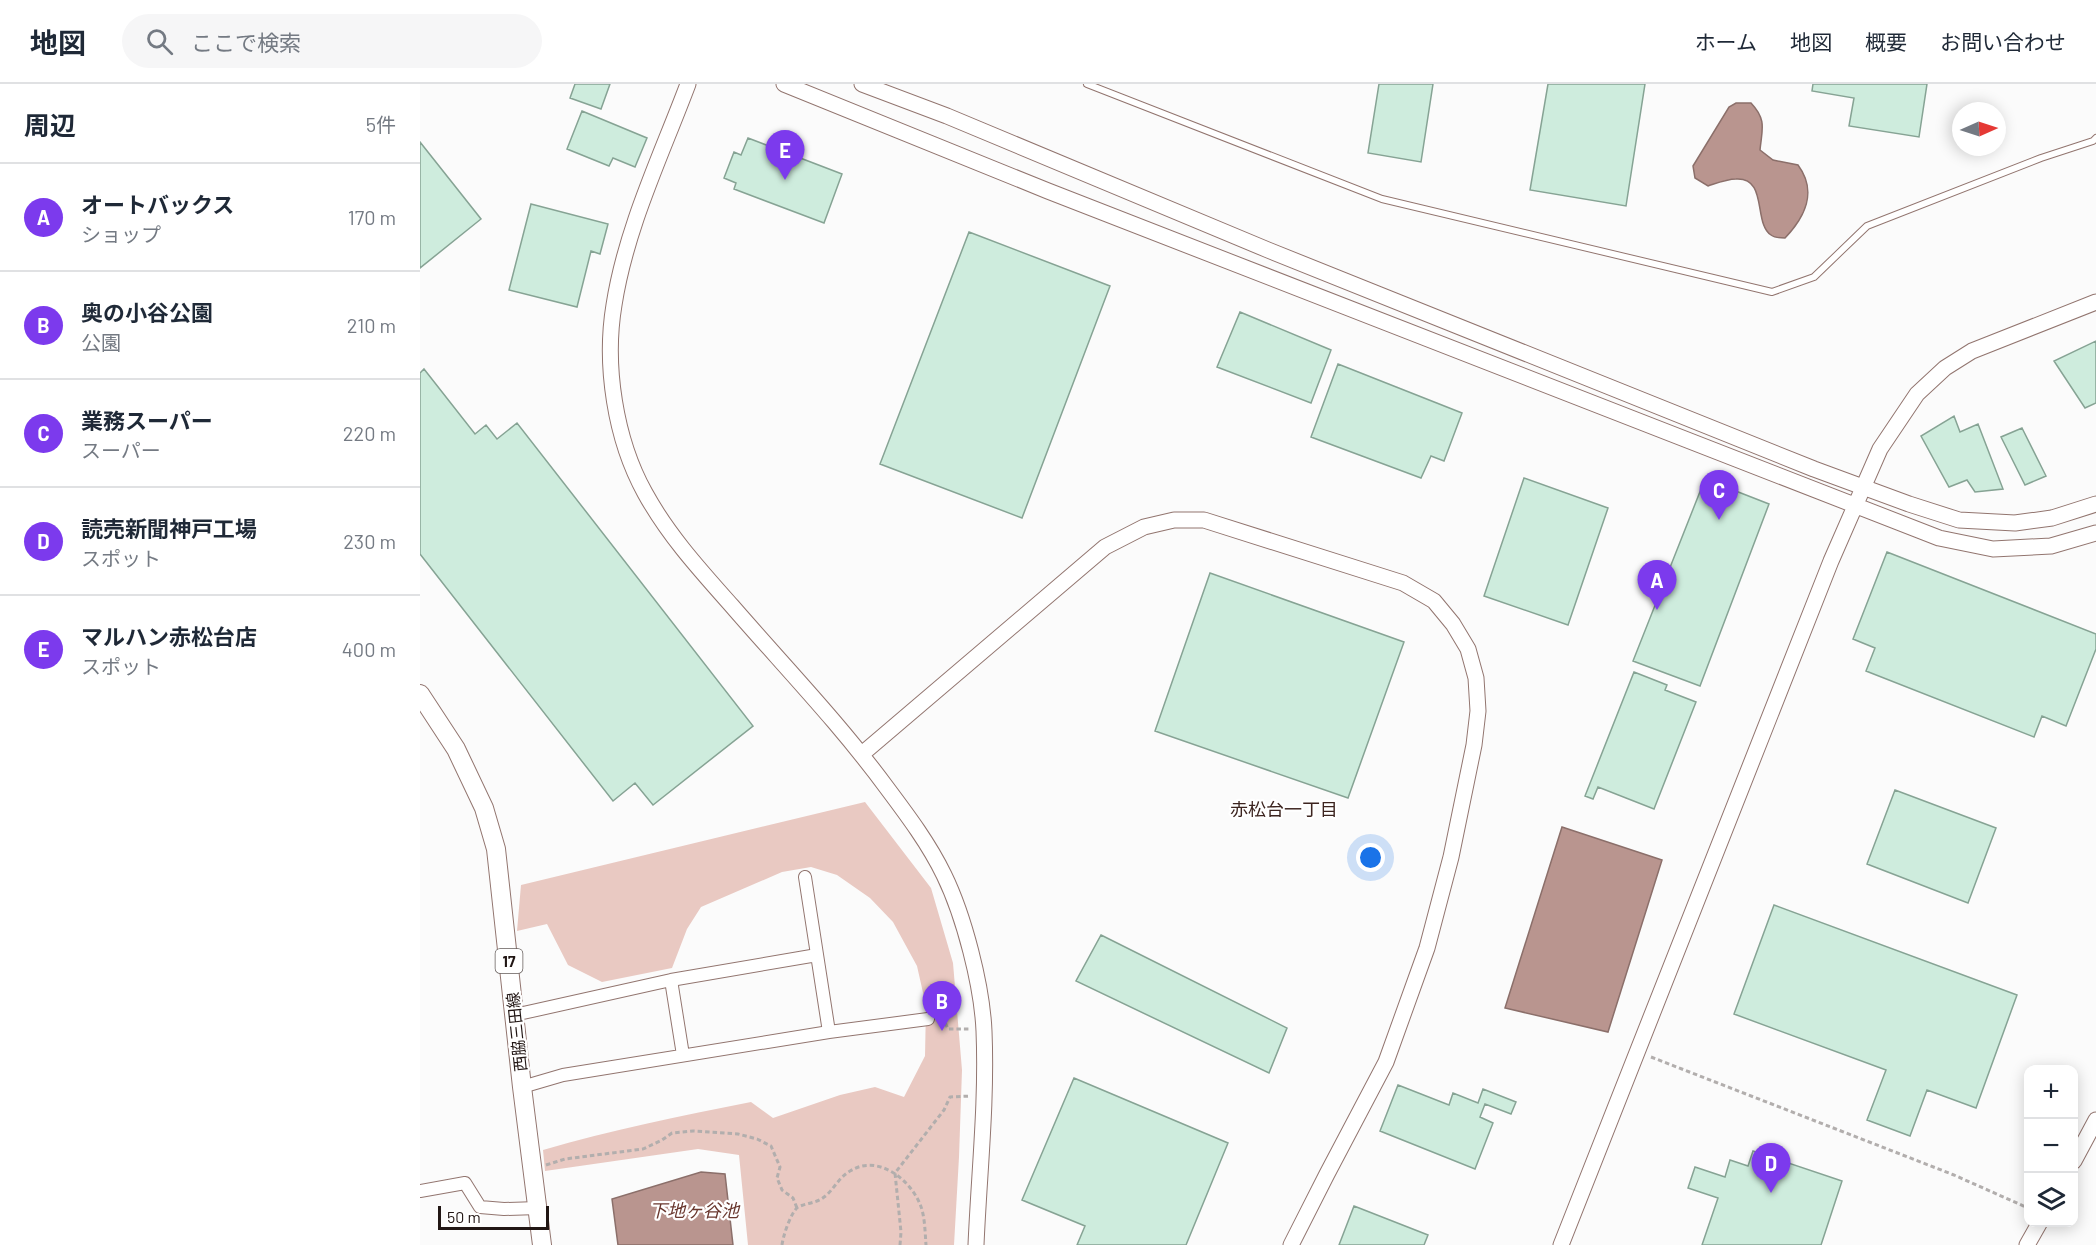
<!DOCTYPE html>
<html lang="ja">
<head>
<meta charset="utf-8">
<style>
  body { margin:0; font-family:Barlow,"Noto Sans JP",sans-serif; background:#f6f6f7; color:#1f2937 }
  .controls { position:absolute; right:18px; bottom:18px; display:grid; overflow:hidden; border-radius:12px; box-shadow:0 3px 15px #0003 }
  .controls button { width:54px; height:54px; display:grid; place-items:center; padding:0; border:0; border-bottom:2px solid #e0e1e3; background:#fff; color:#1f2937; font:30px sans-serif }
  .compass { position:absolute; left:1532px; top:18px; width:54px; height:54px; border-radius:50%; background:#fff; box-shadow:0 3px 15px #0003; rotate:87deg }
  .scale { position:absolute; left:18px; bottom:15px; width:111px; box-sizing:border-box; padding-left:6px; border:3px solid #211614; border-top:0; font-size:16px; line-height:21px; white-space:nowrap; color:#211614; -webkit-text-stroke:4px #fff; paint-order:stroke }
  .you { position:absolute; left:951px; top:774px; width:21px; height:21px; margin:-15px; border:4px solid #fff; border-radius:50%; background:#1a73e8; box-shadow:0 0 0 9px #1a73e833 }
  .badge { display:grid; place-items:center; width:39px; height:39px; border-radius:50%; background:#7c3aed; color:#fff; font-size:20px; font-weight:700 }
  .pin { position:absolute; translate:-50% -50px; filter:drop-shadow(0 2px 3px #0008) }
  .pin::after { content:''; position:absolute; top:32px; width:21px; height:18px; background:inherit; clip-path:polygon(0 0,100% 0,50% 100%) }
  .list { margin:0; padding:0; list-style:none }
  h2 { display:flex; justify-content:space-between; align-items:center; height:78px; margin:0; padding:0 24px; font-size:26px }
  h2 small { font-size:20px; font-weight:400; color:#747a83 }
  .list li { display:grid; grid-template-columns:39px 1fr auto; gap:18px; align-items:center; box-sizing:border-box; height:108px; padding:0 24px; border-top:2px solid #e0e1e3 }
  .list b { display:block; font-size:22px; white-space:nowrap }
  .list p { margin:0; font-size:20px; white-space:nowrap; color:#747a83 }
  .list em { font-size:20px; font-style:normal; color:#747a83 }
  .icon { flex:none; width:33px; height:33px; fill:none; stroke:currentColor; stroke-width:2; stroke-linecap:round; stroke-linejoin:round }
  .map { position:relative; flex:none; width:1676px; height:1161px; overflow:hidden }
  header { display:flex; align-items:center; gap:36px; box-sizing:border-box; height:84px; padding:0 30px; background:#fff; border-bottom:2px solid #e0e1e3 }
  header strong { font-size:28px }
  nav { display:flex; gap:33px; margin-inline-start:auto; font-size:21px }
  .search { width:420px; height:54px; background:#f6f6f7; display:flex; align-items:center; gap:15px; box-sizing:border-box; padding:0 21px; border-radius:33px; color:#747a83; font-size:22px }
  main { display:flex }
  aside { flex:1; background:#fff }
  .map>svg:first-child { display:block }
</style>
</head>
<body>
<header>
<strong>地図</strong>
<div class="search"><svg class="icon" aria-label="search" viewBox="0 0 24 24"><circle cx="10" cy="10" r="6"/><path d="M15 15l6 6"/></svg>ここで検索</div>
<nav><a>ホーム</a><a>地図</a><a>概要</a><a>お問い合わせ</a></nav>
</header>
<main>
<aside>
<h2>周辺<small>5件</small></h2>
<ul class="list">
<li><span class="badge">A</span><div><b>オートバックス</b><p>ショップ</p></div><em>170 m</em></li>
<li><span class="badge">B</span><div><b>奥の小谷公園</b><p>公園</p></div><em>210 m</em></li>
<li><span class="badge">C</span><div><b>業務スーパー</b><p>スーパー</p></div><em>220 m</em></li>
<li><span class="badge">D</span><div><b>読売新聞神戸工場</b><p>スポット</p></div><em>230 m</em></li>
<li><span class="badge">E</span><div><b>マルハン赤松台店</b><p>スポット</p></div><em>400 m</em></li>
</ul>
</aside>
<div class="map">
<svg width="1676" height="1161" viewBox="0 0 1676 1161">
  <rect width="100%" height="100%" fill="#fbfbfb"/>
  <path fill="#e9c9c2" d="M445,718l66,86 22,75 9,107 -3,87 -5,88h-206l-9,-90 -41,-6 -153,22 -2,-21c68,-20 138,-34 208,-48l22,16 67,-23 35,-8 29,10 21,-41 1,-50 -9,-40 -24,-44 -23,-24 -33,-23 -26,-8 -29,5 -81,35 -14,22 -15,39 -70,14 -34,-17 -21,-41 -30,7 4,-46z"/>
  <path fill="#b9958f" stroke="#8b6f6a" stroke-width="1.5" d="M1316,19h15c16,17 11,26 9,47l13,10 25,5c20,27 7,52 -13,73 -5,0 -10,0 -14,-3 -18,-12 -3,-58 -35,-56 -9,0 -19,4 -28,7l-13,-8 -2,-12 36,-59z
    M1142,743l100,33 -54,172 -103,-24z
    M281,1088l24,2 8,71h-115l-6,-46z"/>
  <path fill="#ceecdd" stroke="#86a394" stroke-width="1.5" d="M155,0h35l-9,25 -31,-11z
    M959,0h54l-12,78 -53,-9z
    M1128,0h97l-19,122 -96,-16z
    M1393,0h114l-8,53 -70,-11 5,-28 -42,-7z
    M162,27l65,27 -12,29 -22,-9 -4,8 -42,-17z
    M328,54l94,36 -18,49 -90,-34 2,-6 -12,-5 10,-26 7,3z
    M0,58l61,77 -61,49z
    M111,120l77,20 -8,30 -9,-3 -14,56 -68,-17z
    M549,148l141,54 -88,232 -142,-54z
    M820,228l91,38 -20,53 -94,-36z
    M1676,257v62l-11,5 -31,-47z
    M918,280l124,49 -18,48 -13,-5 -10,22 -110,-41z
    M4,285l51,65 11,-9 11,14 20,-16 236,303 -100,79 -18,-22 -22,18 -193,-247v-181z
    M1534,332l6,16 18,-8 25,65 -28,3 -8,-12 -18,7 -28,-51z
    M1602,344l24,48 -21,9 -24,-48z
    M1104,394l84,30 -40,117 -84,-29z
    M1285,395l64,25 -69,182 -67,-25z
    M1467,468l209,82v15l-30,77 -24,-10 -8,21 -168,-66 9,-23 -22,-9z
    M790,489l194,69 -56,156 -193,-67z
    M1214,588l33,13 -2,5 31,12 -42,107 -56,-22 -5,12 -8,-3z
    M1475,706l101,38 -28,75 -101,-39z
    M1354,821l243,90 -41,113 -49,-18 -17,46 -43,-16 19,-50 -152,-56z
    M681,851l186,93 -18,45 -193,-92z
    M654,994l154,65 -42,102h-109l8,-19 -63,-26z
    M978,1001l51,20 4,-12 25,10 5,-14 33,13 -5,12 -26,-10 -5,13 13,6 -18,46 -95,-38z
    M1333,1067l89,30 -21,64h-119l16,-47 -30,-10 7,-21 30,10 5,-17 18,6z
    M934,1122l74,29 -4,10h-85z"/>
  <g fill="none" stroke-linecap="round" stroke-linejoin="round">
    <g stroke="#92756f" stroke-width="8">
      <path id="service" d="M667,0l295,115 390,93 42,-15 53,-51 174,-68 52,-17 3,-3"/>
    </g>
    <g stroke="#92756f" stroke-width="14">
      <path id="minor" d="M385,793l24,155
        M251,896l12,75
        M94,931l157,-35 146,-25
        M102,1003l41,-12 266,-43 99,-13
        M0,1107l45,-8 15,24 24,2 34,-1"/>
    </g>
    <g stroke="#92756f" stroke-width="17">
      <path id="tertiary" d="M268,0c-27,72 -62,144 -74,221 -10,60 1,134 31,188 23,42 55,77 87,113 52,60 108,118 155,182 21,28 42,56 57,87 20,41 38,110 40,156 3,71 -5,143 -8,214
        M364,0l264,107 891,347 54,11 58,-3 45,-13
        M442,0l85,32 321,134 546,219 95,35 50,16 56,3 37,-5 44,-14
        M442,670l243,-207 39,-20 30,-7h30l199,63 31,18 19,23 15,25 8,29 2,33 -4,34 -23,112 -24,91 -41,114 -59,112 -36,71
        M1654,1077l22,-41
        M1141,1161l270,-684 49,-112 37,-55 28,-26 27,-17 124,-49
        M1607,1161l13,-23"/>
    </g>
    <g stroke="#92756f" stroke-width="20">
      <path id="primary" d="M0,610l36,55 28,59 12,41 26,238 20,158"/>
    </g>
    <path stroke="#b2aead" stroke-width="3" stroke-dasharray="4.5 3" stroke-linecap="butt" d="M514,922h4l10,23h22
      M1231,973l303,118 74,33
      M126,1081l19,-6 78,-10 19,-9 10,-7 21,-2 45,3 19,5 14,7 9,21 -3,11 5,12 11,8 4,10
      M362,1161c1,-9 9,-33 16,-38 8,-4 19,-4 26,-10 9,-6 14,-19 26,-26 27,-17 59,7 70,33 5,12 5,28 6,41
      M480,1161l1,-13 -6,-59 49,-63 6,-13 21,-1"/>
    <use href="#service" stroke="#fff" stroke-width="6"/>
    <use href="#minor" stroke="#fff" stroke-width="12"/>
    <use href="#tertiary" stroke="#fff" stroke-width="15"/>
    <use href="#primary" stroke="#fff" stroke-width="18"/>
  </g>
  <g text-anchor="middle" dominant-baseline="central" stroke-width="4.5" stroke-linejoin="round" paint-order="stroke">
    <rect fill="#fff" stroke="#645c5a" stroke-width="1.5" x="75.5" y="865" width="27" height="24" rx="4.5"/>
    <g font-size="15" font-weight="bold" fill="#211614">
      <text x="89" y="877">17</text>
    </g>
    <g font-size="16" fill="#211614" stroke="#fff">
      <text transform="translate(96 948) rotate(-96)">西脇三田線</text>
    </g>
    <g font-size="18" fill="#3c241f" stroke="#fff">
      <text x="864" y="725">赤松台一丁目</text>
    </g>
    <g font-size="18" font-style="italic" fill="#69372e" stroke="#fff">
      <text x="274" y="1126">下地ヶ谷池</text>
    </g>
  </g>
</svg>
<div class="controls">
<button>+</button>
<button>−</button>
<button><svg class="icon" aria-label="layers" viewBox="0 0 24 24"><path d="M12 4l9 5-9 5-9-5zM3 14l9 5 9-5"/></svg></button>
</div>
<svg class="compass" viewBox="-18 -18 36 36"><path d="M0-13l5 13h-10z" fill="#e53935"/><path d="M0 13l5-13h-10z" fill="#747a83"/></svg>
<div class="scale">50 m</div>
<div class="you"></div>
<div class="pin badge" style="left:1237px;top:526px">A</div>
<div class="pin badge" style="left:522px;top:947px">B</div>
<div class="pin badge" style="left:1299px;top:436px">C</div>
<div class="pin badge" style="left:1351px;top:1109px">D</div>
<div class="pin badge" style="left:365px;top:96px">E</div>
</div>
</main>
</body>
</html>
